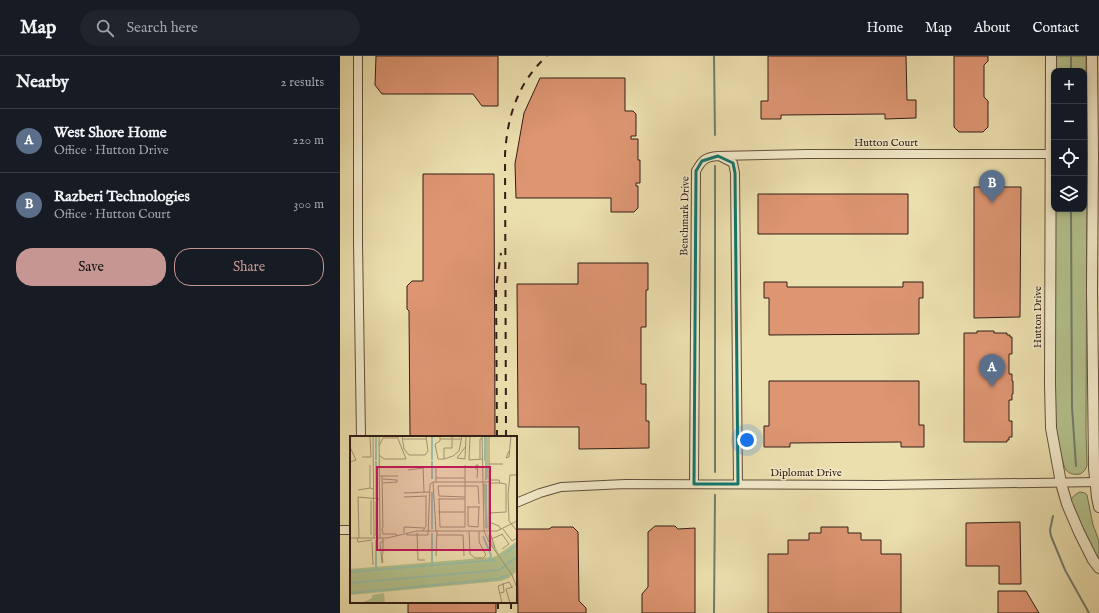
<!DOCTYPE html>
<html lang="en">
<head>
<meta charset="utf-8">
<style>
  body { margin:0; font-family:"IM FELL English",serif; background:#20242c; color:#f1f3f6 }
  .controls { position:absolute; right:12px; top:12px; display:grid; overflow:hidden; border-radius:8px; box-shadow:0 2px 6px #0003 }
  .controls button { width:36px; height:36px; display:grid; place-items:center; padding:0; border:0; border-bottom:1px solid #363941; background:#171b24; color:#f1f3f6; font:20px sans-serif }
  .you { position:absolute; left:407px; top:384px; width:14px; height:14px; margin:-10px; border:3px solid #fff; border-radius:50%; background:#1a73e8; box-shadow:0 0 0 6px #1a73e833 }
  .badge { display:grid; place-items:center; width:26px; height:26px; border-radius:50%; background:#c59692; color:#fff; font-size:13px; font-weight:700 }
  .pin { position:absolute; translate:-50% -33px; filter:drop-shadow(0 1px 2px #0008) }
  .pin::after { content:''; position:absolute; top:21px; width:14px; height:12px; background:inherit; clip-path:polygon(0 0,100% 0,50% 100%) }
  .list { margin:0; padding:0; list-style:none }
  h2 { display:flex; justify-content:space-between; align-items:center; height:52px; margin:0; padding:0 16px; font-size:17px }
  h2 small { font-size:13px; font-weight:400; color:#9ea1a6 }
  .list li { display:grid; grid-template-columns:26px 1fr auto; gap:12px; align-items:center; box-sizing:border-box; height:64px; padding:0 16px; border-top:1px solid #363941 }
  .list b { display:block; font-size:15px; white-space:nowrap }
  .list p { margin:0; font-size:13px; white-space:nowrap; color:#9ea1a6 }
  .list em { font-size:13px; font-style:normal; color:#9ea1a6 }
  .actions { display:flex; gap:8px; padding:12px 16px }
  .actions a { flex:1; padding:9px 0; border:1px solid #c59692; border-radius:16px; text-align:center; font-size:14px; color:#c59692 }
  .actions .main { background:#c59692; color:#111 }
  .icon { flex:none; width:22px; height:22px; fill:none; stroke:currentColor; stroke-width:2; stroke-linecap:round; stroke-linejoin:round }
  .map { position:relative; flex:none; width:759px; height:557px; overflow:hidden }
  header { display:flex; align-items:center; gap:24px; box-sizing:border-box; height:56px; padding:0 20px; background:#171b24; border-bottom:1px solid #363941 }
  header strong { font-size:19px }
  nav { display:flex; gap:22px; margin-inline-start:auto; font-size:14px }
  .search { width:280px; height:36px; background:#20242c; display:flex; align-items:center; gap:10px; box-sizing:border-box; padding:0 14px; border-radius:22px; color:#9ea1a6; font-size:15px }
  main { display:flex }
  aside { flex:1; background:#171b24 }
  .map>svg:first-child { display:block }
</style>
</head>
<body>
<header>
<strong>Map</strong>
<div class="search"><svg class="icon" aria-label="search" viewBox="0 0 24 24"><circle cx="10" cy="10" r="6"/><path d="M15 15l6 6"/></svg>Search here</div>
<nav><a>Home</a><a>Map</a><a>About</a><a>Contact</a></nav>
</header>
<main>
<aside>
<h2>Nearby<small>2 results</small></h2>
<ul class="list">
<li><span class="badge" style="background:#5c6f8a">A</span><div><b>West Shore Home</b><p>Office · Hutton Drive</p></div><em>220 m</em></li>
<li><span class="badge" style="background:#5c6f8a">B</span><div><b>Razberi Technologies</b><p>Office · Hutton Court</p></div><em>300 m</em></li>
</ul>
<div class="actions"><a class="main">Save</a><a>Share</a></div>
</aside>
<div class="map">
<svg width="759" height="557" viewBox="0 0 759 557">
  <rect width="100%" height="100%" fill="#ecdfae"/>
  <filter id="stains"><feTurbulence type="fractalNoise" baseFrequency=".005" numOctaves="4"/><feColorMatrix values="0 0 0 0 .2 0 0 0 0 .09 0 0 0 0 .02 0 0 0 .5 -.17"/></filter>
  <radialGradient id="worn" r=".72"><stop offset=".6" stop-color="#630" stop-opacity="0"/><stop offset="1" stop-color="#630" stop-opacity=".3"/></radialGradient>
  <path fill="#b4c28d" stroke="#727052" d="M714,0h32v76l-2,7v-68h-30z
    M744,113l3,6 -1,259 1,31c-1,4 -3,7 -7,9 -5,1 -11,0 -14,-4 -2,-3 -3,-8 -4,-12 -6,-20 -7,-41 -8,-62l1,-187h29z
    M740,436l5,1 2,2 6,30 6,16v18c-6,-8 -28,-50 -28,-58 1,-5 5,-7 9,-9z"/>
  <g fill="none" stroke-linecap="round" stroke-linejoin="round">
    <path stroke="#707d6c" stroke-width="2" d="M374,0l1,79
      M731,0v15
      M375,110v306
      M731,153l1,198 4,59
      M713,460l-3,14 1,6 14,34 24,43
      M374,557l1,-118"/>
  </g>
  <path fill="#dd9572" stroke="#311e16" d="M36,0h122v50h-16l-9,-12h-91l-7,-9z
    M428,0h138l1,44h9v18l-31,1v-5l-104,1v4h-20v-18h7z
    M614,0h34v5l-4,4v32l4,4v26l-5,5h-24l-5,-5z
    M200,22h85v33h8l3,3v22h-5v3h7v21h2v23h-4v3h2v22l-4,4h-23v-14h-95l-1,-34 9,-51z
    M83,118h71l1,263h-85l-1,-126 -2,-2v-23l5,-5h11z
    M634,131h47l-1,130 -46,1z
    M418,138h150v40h-150z
    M238,207h70v27h-2v37h-5v57h5v37h3v27l-70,1v-22h-61l-1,-143h61z
    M424,226h23v5h116v-5h20v16h-4v36l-150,1v-37h-5z
    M637,275h17v2h13v2h3v2h2v17h-3v20h3v7h1v13h-1v6h-3v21h3v16h-3v3h-2v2h-43v-109h13z
    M429,325h150v44h5v22h-23v-5l-111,1v4h-26v-21h5z
    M680,466l1,62h-22v-18h-33v-43z
    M315,470h20l3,3 17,-1v85h-53v-19l6,-7v-55z
    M212,471h21l5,5 1,69 7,7v5h-68l-1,-84h32z
    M481,471h27v6h13v7h20v14h20v59h-133v-59h20v-14h21v-7h12z
    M658,535h28l13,22h-41z
    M68,546h88v11h-88z"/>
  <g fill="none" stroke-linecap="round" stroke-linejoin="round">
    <g stroke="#604e3c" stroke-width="10">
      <path id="minor" d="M18,0v187l3,194
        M379,100l14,7 2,10 3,311
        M354,428l2,-313c6,-11 9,-14 22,-15l89,-2h247
        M176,447l24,-10 21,-6 64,-3 256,1 218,-3
        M0,474h11"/>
    </g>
    <g stroke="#604e3c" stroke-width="12">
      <path id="tertiary" d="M711,0l-1,328 1,44 10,55 6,21 12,28 14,28 6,8
        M752,0l1,98 -1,136 2,178 3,29 2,10"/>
    </g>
    <use href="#minor" stroke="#f3eaca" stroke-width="8"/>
    <use href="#tertiary" stroke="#f3eaca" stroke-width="10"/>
    <path stroke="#311e16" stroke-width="2" stroke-dasharray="7 7" stroke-linecap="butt" d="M157,381l-1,-149 5,-35
      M166,381l-1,-282c2,-38 13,-73 42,-99
      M158,546v11
      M171,546v11"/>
  </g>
  <path fill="none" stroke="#0f766e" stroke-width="3" stroke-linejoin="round" d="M378,100l15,7 2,10 3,311h-44l2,-313 6,-10z"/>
  <g text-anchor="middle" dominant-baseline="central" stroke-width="3" stroke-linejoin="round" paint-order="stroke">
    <g font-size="11" fill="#311e16" stroke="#f3eaca">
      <text x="546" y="87">Hutton Court</text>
      <text transform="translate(345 160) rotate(-89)">Benchmark Drive</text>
      <text transform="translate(698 261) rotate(-90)">Hutton Drive</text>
      <text x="466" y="417">Diplomat Drive</text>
    </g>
  </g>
  <g transform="translate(10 380)">
    <rect width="167" height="167" fill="#ecdfae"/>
    <path d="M135,0l3,2v40l-3,3zM136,47l2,45 -2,2 -3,-46zM137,96l12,22 18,-13v30l-8,7 -8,3 -151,14v-26l143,-12 5,-2 -9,-13zM34,157l1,10h-23l10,-5v-3z" fill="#b4c28d"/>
    <path fill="none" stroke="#9abda5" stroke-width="2" d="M26,1v23M82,1v23M135,1v24M26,25v37M82,25v18M136,27v17M136,48v44M82,56v37M26,65v35M133,100l8,19 -2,6M26,104v29M154,119l13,-11M82,128v-31M0,136l146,-12M0,147l149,-13 18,-13M0,157l147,-14 11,-4"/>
    <path fill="none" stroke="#a19271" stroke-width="1" d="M23,0l1,102M29,0l1,102M52,0l2,13 5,6h16l3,-4 -2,-15M90,0v5l-5,3 3,15h6v-11h8v-12M120,0l-1,24 14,-1M132,0l2,95 5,11 23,33 5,13M139,0v93l6,19M52,3h24M90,3h22M29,10l4,-8h14M116,10l-9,12 8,1 1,-23M0,11l6,13 -6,2M159,15l-3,7 3,-1 2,-21M29,19l5,4h22l-9,-23M12,21h9l-1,-21M94,23l9,-3 6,-5 3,-15M130,23v-20h2M139,28h14M20,29v23l3,1M73,30l1,26M86,30v16M58,34l16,-2M126,34v-5h2l-1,13M167,39h-7l-2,20 1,26 8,10M29,40h3l1,52M32,40h16M86,42h29v4M115,42v-13M33,43l14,1v2l-14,1M83,46h56M83,46l3,49M115,46v45M139,47h11l-1,-3h-10M8,54l12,-2M54,57l25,-1M54,61l23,-1M115,61l-26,-1 -1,-10h40l1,18M88,63h27M89,63l1,28h25M21,64v35M117,71h13M118,71v19l10,1 1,-20M88,76h27M139,77l17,-1v-28l-6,-1M139,86l10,4 2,4M32,92l1,6h13l1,2M153,93l9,12 5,-3M73,95l3,-5v-30M119,95l1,23 5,4h8l3,-3 -7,-13v-11M54,97v-6l20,1M56,97l1,2h21l2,-51 3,-2M67,97l1,27h7M87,99h26l1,21M0,102h37l30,-7h80l20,-10M7,102l1,4 14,-2M9,102l-1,-41 21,2M141,103l12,-5M33,105l-3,2 2,20 1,-1 -1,-6 1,-3v-15M22,106l1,23M152,113l7,-5 -7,-10M86,120l1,-25M150,157l4,-1 -1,-9M152,167l-4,-17 11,-4 3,5M160,167l-4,-14 7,-2"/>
    <path fill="#c2185b" fill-opacity="0.15" stroke="#c2185b" stroke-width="2" d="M27,31h113v83h-113z"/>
    <rect width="167" height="167" fill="none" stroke="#311e16" stroke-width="2"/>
  </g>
  <rect width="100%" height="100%" filter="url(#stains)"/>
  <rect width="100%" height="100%" fill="url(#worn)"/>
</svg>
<div class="controls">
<button>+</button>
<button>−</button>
<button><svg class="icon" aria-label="locate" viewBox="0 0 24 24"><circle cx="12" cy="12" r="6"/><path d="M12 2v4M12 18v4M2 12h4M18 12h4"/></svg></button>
<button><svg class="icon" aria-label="layers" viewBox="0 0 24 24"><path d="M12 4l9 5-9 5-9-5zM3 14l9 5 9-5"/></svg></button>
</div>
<div class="you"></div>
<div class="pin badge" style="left:652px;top:331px;background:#5c6f8a">A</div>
<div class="pin badge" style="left:652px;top:147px;background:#5c6f8a">B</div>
</div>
</main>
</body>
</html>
